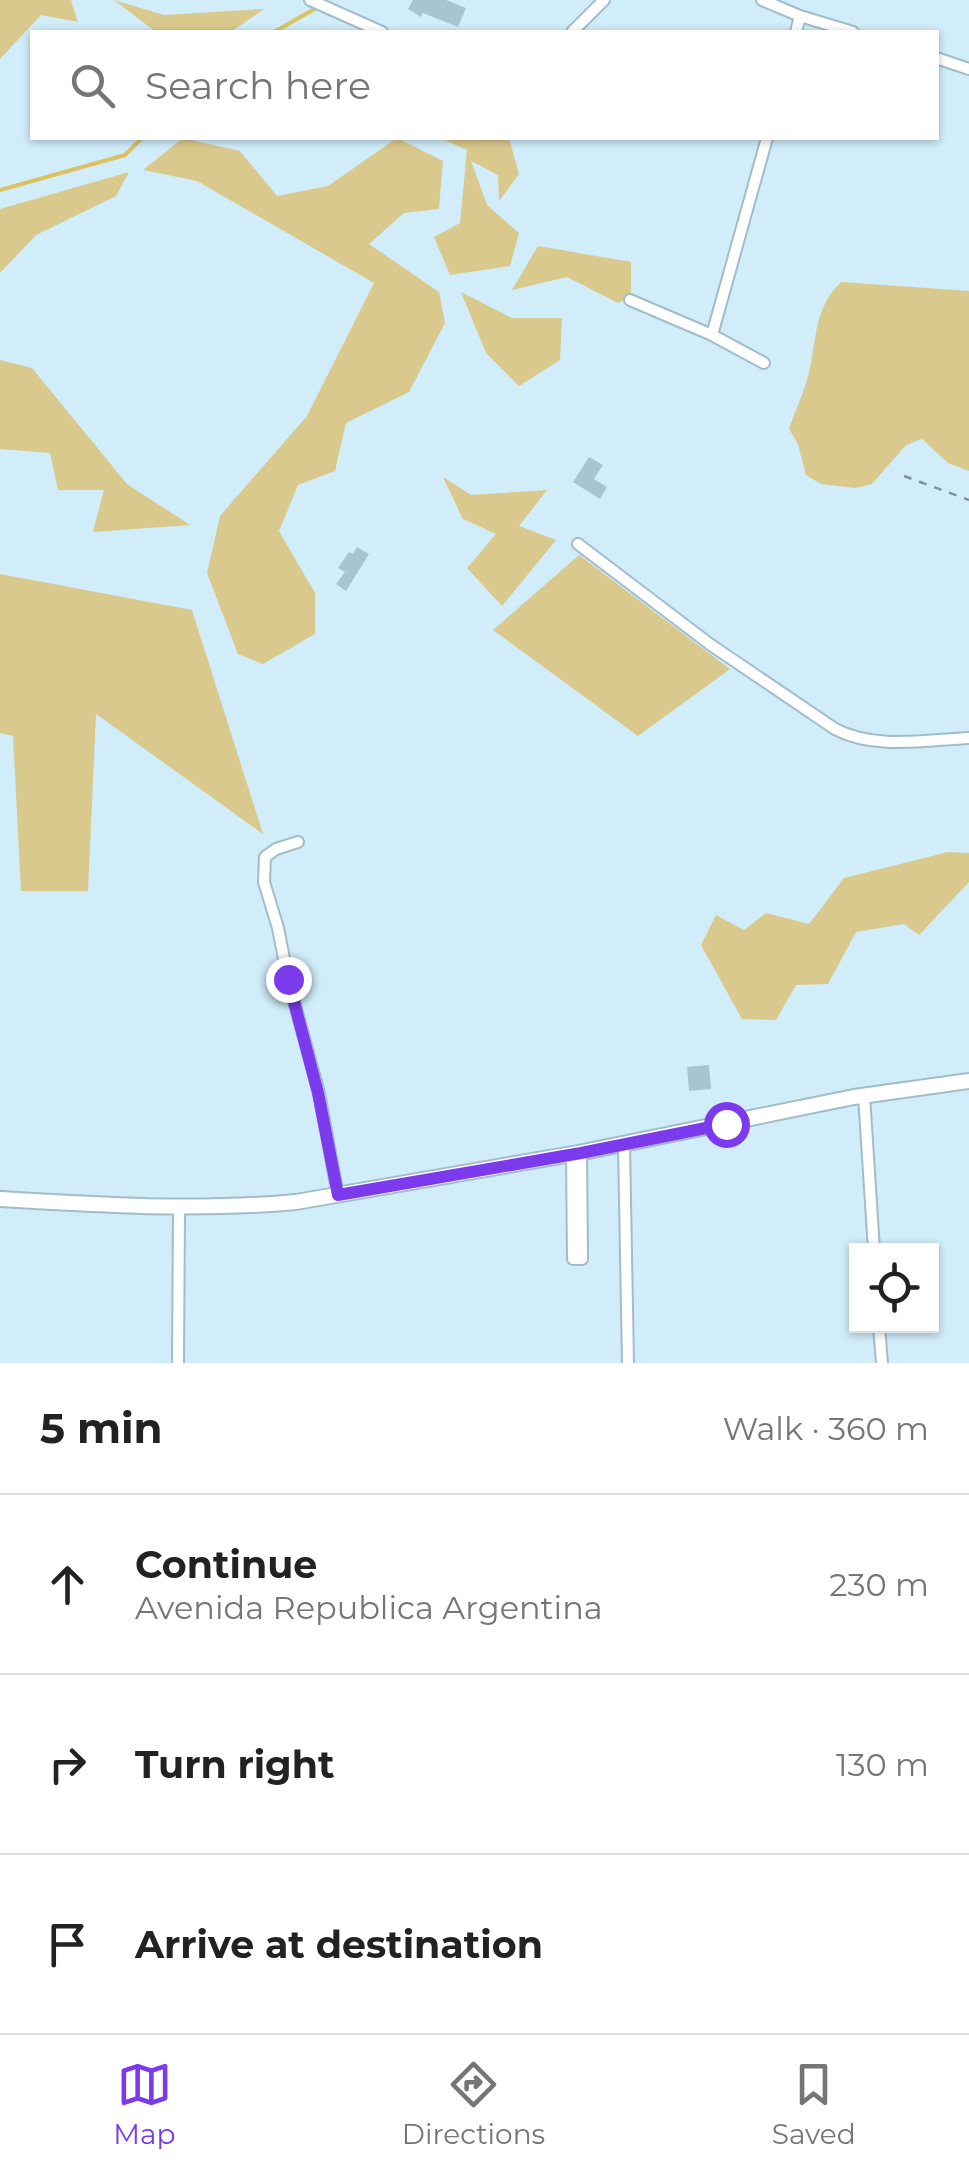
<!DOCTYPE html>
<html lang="en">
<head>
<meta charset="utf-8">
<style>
  body { margin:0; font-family:Montserrat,sans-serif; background:#f6f6f6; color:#222 }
  .controls { position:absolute; right:30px; bottom:30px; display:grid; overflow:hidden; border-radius:0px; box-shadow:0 2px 8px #0004 }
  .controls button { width:90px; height:90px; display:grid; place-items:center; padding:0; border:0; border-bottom:2px solid #e0e0e0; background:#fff; color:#222; font:50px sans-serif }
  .stop { position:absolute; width:30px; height:30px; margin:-22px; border:8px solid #7c3aed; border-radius:50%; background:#fff }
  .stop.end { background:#7c3aed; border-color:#fff; box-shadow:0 2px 10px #0008 }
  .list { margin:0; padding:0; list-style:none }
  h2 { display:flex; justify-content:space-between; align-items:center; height:130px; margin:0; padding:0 40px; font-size:42px }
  h2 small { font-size:32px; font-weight:400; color:#767676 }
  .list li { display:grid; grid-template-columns:65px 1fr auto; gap:30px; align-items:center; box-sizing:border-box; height:180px; padding:0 40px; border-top:2px solid #e0e0e0 }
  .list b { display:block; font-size:38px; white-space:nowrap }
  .list p { margin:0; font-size:32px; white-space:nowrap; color:#767676 }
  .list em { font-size:32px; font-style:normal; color:#767676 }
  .icon { flex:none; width:55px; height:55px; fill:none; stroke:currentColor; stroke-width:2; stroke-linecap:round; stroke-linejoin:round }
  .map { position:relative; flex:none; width:969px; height:1363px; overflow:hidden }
  .search { position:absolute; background:#fff; box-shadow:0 2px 8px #0004; left:30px; right:30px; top:30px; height:110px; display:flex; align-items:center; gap:25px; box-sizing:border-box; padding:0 35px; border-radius:0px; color:#767676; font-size:38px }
  .sheet { height:670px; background:#fff }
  nav { display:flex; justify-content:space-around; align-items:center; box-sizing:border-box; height:140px; border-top:2px solid #e0e0e0; background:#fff; font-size:28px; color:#767676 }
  nav a { display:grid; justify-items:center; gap:5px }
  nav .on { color:#7c3aed }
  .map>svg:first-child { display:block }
</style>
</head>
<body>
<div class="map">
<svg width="969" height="1363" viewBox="0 0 969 1363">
  <rect width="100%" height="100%" fill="#d0edf9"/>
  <path fill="#d9c98d" d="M0,0h71l7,22 -37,-7 -41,44z
    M114,0l50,15 100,-6 -33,23h-75z
    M183,138l57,13 37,45 51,-10 69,-48 46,23 -4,48 -35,4 -35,31 70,48 6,31 -36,69 -63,31 -11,48 -37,14 -19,46 36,62v41l-52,30 -25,-10 -31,-81 13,-57 87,-100 67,-133 -177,-102 -54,-11z
    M440,138h69l10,36 -20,27 -1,-26 -27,-14 16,44 32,28 -9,33 -60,9 -16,-38 26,-14 7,-73z
    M129,172l-13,24 -80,39 -36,38v-64z
    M538,246l93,16v34l-13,7 -51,-26 -55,13z
    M841,282l128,9v180l-21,-8 -26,-24 -16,6 -34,39 -17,4 -34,-4 -15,-9 -8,-31 -9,-15c6,-17 14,-35 19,-52 9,-36 5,-68 33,-95z
    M461,292l51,26h50l-2,42 -41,26 -33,-33z
    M0,360l32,8 95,116 63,41 -97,7 11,-42h-46l-8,-37 -50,-4z
    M443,477l28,18 76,-5 -28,36 37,14 -54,66 -35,-38 29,-34 -33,-15z
    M579,555l151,114 -92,67 -145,-106z
    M0,574l192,36 71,224 -167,-120 -8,177h-67l-8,-155 -13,-3z
    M948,852l21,1v29l-50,53 -15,-11 -48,8 -28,52 -32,1 -20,35 -34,-1 -41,-74 15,-30 28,15 22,-17 43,11 35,-46z"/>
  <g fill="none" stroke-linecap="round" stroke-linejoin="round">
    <path stroke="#dcc161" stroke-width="4" d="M274,32l44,-25
      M0,190l125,-35 17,-17"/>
  </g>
  <path fill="#a8c4d0" d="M413,0h33l20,8 -8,19 -35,-14 -2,4 -13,-8z
    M589,457l14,8 -9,14 13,8 -7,12 -27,-17z
    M357,547l12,7 -23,37 -10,-7 9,-12 -7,-4 11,-16 4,2z
    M709,1065l2,24 -22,2 -2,-24z"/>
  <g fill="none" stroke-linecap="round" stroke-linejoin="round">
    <g stroke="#a2bdca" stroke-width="14">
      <path id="street" d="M310,0l72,32
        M762,0l38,16 53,16
        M572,32l32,-32
        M796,32l4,-16
        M936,58l33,11
        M630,300l82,35 52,28
        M712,335l55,-197
        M578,544l133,101 124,84c40,21 90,11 134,9
        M298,842l-22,7 -11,8 -1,25 14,46 10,51 31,114 19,102
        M864,1095l10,155
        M624,1144l4,219
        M572,1154l1,105h9l-1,-106
        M879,1326l3,37
        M178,1363l1,-156"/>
    </g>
    <g stroke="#a2bdca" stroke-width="18">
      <path id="secondary" d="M0,1199c99,6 197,12 296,3l282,-49 276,-56 115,-16"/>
    </g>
    <path stroke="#7e939c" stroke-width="2.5" stroke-dasharray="8 8" stroke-linecap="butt" d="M904,476l65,24"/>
    <use href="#street" stroke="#fff" stroke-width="10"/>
    <use href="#secondary" stroke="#fff" stroke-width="14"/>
  </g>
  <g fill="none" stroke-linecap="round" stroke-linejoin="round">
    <path stroke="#7c3aed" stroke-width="12" d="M288,979l30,114 20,102 243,-42 145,-29"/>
  </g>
</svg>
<div class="controls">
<button><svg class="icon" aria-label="locate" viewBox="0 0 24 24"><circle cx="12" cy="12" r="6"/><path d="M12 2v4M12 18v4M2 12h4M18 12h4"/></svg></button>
</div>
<div class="stop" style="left:726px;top:1124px"></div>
<div class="stop end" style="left:288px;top:979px"></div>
<div class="search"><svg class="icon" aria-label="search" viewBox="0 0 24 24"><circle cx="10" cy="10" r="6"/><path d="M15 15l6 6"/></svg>Search here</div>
</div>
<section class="sheet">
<h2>5 min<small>Walk · 360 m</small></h2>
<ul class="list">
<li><svg class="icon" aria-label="ahead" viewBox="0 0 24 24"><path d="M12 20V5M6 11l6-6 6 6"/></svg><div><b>Continue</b><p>Avenida Republica Argentina</p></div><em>230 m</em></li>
<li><svg class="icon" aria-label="right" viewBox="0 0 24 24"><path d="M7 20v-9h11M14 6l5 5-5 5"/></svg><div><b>Turn right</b></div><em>130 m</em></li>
<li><svg class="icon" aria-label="arrive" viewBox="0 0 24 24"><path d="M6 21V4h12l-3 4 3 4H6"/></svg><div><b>Arrive at destination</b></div></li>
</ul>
</section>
<nav>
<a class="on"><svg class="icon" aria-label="map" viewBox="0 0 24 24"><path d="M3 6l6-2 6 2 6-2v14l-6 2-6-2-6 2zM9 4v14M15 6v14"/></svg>Map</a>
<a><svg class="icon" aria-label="directions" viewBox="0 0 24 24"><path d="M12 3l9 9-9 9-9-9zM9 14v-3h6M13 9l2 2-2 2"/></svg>Directions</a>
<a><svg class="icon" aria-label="saved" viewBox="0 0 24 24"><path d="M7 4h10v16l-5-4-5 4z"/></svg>Saved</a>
</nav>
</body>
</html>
